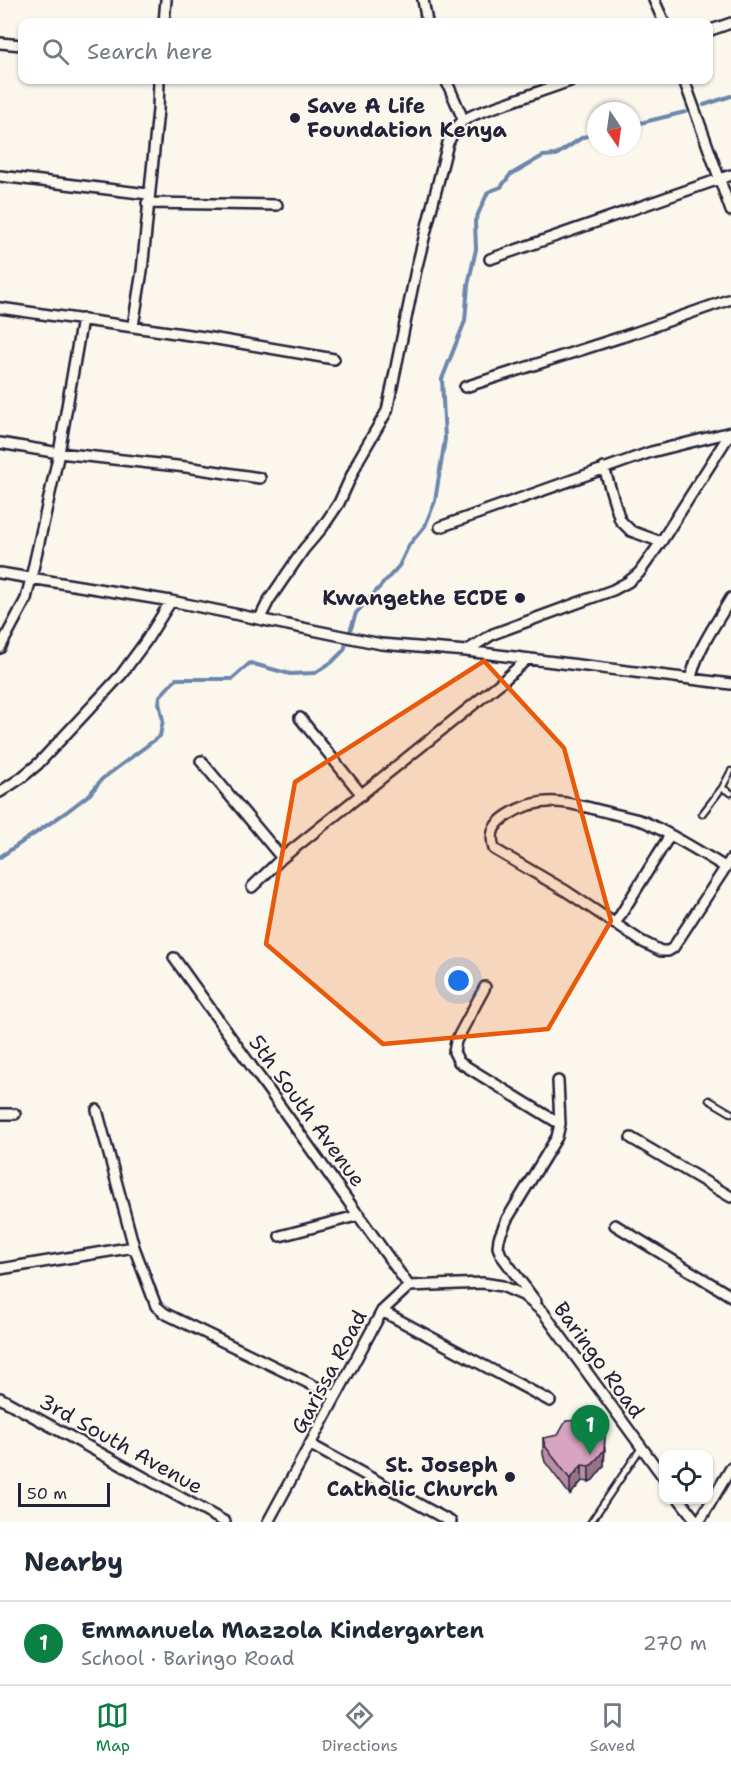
<!DOCTYPE html>
<html lang="en">
<head>
<meta charset="utf-8">
<style>
  body { margin:0; font-family:"Shantell Sans",sans-serif; background:#f2f2f3; color:#1f2937 }
  .controls { position:absolute; right:18px; bottom:18px; display:grid; overflow:hidden; border-radius:12px; box-shadow:0 2px 4px #0004 }
  .controls button { width:54px; height:54px; display:grid; place-items:center; padding:0; border:0; border-bottom:2px solid #e0e1e3; background:#fff; color:#1f2937; font:30px sans-serif }
  .compass { position:absolute; left:587px; top:102px; width:54px; height:54px; border-radius:50%; background:#fff; box-shadow:0 2px 4px #0004; rotate:167deg }
  .scale { position:absolute; left:18px; bottom:15px; width:92px; box-sizing:border-box; padding-left:6px; border:3px solid #22223b; border-top:0; font-size:16px; line-height:21px; white-space:nowrap; color:#22223b; -webkit-text-stroke:4px #fbf7ec; paint-order:stroke }
  .you { position:absolute; left:459px; top:981px; width:21px; height:21px; margin:-15px; border:4px solid #fff; border-radius:50%; background:#1a73e8; box-shadow:0 0 0 9px #1a73e833 }
  .badge { display:grid; place-items:center; width:39px; height:39px; border-radius:50%; background:#0b8043; color:#fff; font-size:20px; font-weight:700 }
  .pin { position:absolute; translate:-50% -50px; filter:drop-shadow(0 2px 3px #0008) }
  .pin::after { content:''; position:absolute; top:32px; width:21px; height:18px; background:inherit; clip-path:polygon(0 0,100% 0,50% 100%) }
  .list { margin:0; padding:0; list-style:none }
  h2 { display:flex; justify-content:space-between; align-items:center; height:78px; margin:0; padding:0 24px; font-size:26px }
  h2 small { font-size:20px; font-weight:400; color:#747a83 }
  .list li { display:grid; grid-template-columns:39px 1fr auto; gap:18px; align-items:center; box-sizing:border-box; height:84px; padding:0 24px; border-top:2px solid #e0e1e3 }
  .list b { display:block; font-size:22px; white-space:nowrap }
  .list p { margin:0; font-size:20px; white-space:nowrap; color:#747a83 }
  .list em { font-size:20px; font-style:normal; color:#747a83 }
  .icon { flex:none; width:33px; height:33px; fill:none; stroke:currentColor; stroke-width:2; stroke-linecap:round; stroke-linejoin:round }
  .map { position:relative; flex:none; width:731px; height:1522px; overflow:hidden }
  .search { position:absolute; background:#fff; box-shadow:0 2px 4px #0004; left:18px; right:18px; top:18px; height:66px; display:flex; align-items:center; gap:15px; box-sizing:border-box; padding:0 21px; border-radius:12px; color:#747a83; font-size:22px }
  .sheet { height:162px; background:#fff }
  nav { display:flex; justify-content:space-around; align-items:center; box-sizing:border-box; height:84px; border-top:2px solid #e0e1e3; background:#fff; font-size:16px; color:#747a83 }
  nav a { display:grid; justify-items:center; gap:3px }
  nav .on { color:#0b8043 }
  .map>svg:first-child { display:block }
</style>
</head>
<body>
<div class="map">
<svg width="731" height="1522" viewBox="0 0 731 1522">
  <rect width="100%" height="100%" fill="#fbf7ec"/>
  <filter id="ink" filterUnits="userSpaceOnUse"><feTurbulence type="fractalNoise" baseFrequency=".0167" numOctaves="2"/><feDisplacementMap in="SourceGraphic" scale="12" xChannelSelector="R" yChannelSelector="G"/><feConvolveMatrix kernelMatrix="1 2 1 2 8 2 1 2 1" color-interpolation-filters="sRGB"/></filter>
  <g filter="url(#ink)">
    <g fill="none" stroke-linecap="round" stroke-linejoin="round">
      <path stroke="#6c87ac" stroke-width="4" d="M704,105l27,-9
        M632,125l53,-13
        M0,857l65,-44 25,-19 12,-15 58,-43 3,-16 -4,-17 1,-7 16,-17h56l18,-16 40,11 25,-1 17,-11 12,-12 12,-37 43,-47 10,-21 16,-19 10,-25 10,-62 -3,-60 23,-58 3,-36 8,-36 -1,-28 13,-29 13,-5 9,-12 17,-10 16,-9 13,-1 27,-18 13,-3"/>
      <g stroke="#22223b" stroke-width="9">
        <path id="service" d="M722,788l9,5
          M702,814l20,-26 9,-17
          M709,1100l22,13
          M591,1522l50,-74"/>
      </g>
      <g stroke="#22223b" stroke-width="14">
        <path id="minor" d="M423,0l4,22
          M654,0l10,22
          M164,22l2,-22
          M708,31l23,-8
          M0,43l22,2
          M446,80l17,39
          M684,80l47,131
          M0,176l148,18
          M147,203l130,2
          M490,259l241,-84
          M0,308l211,30 123,21
          M133,326l9,-55 16,-161 1,-30
          M465,387l169,-54 97,-34
          M0,443l59,10 127,14 74,11
          M604,468l16,52 11,11 30,11
          M440,527l211,-75 80,-20
          M0,573l171,28 210,43 85,7 265,33
          M260,618l9,-18 35,-51 18,-21 17,-25 20,-44 28,-48 29,-141 32,-127c9,-18 11,-22 30,-30l95,-33
          M0,648l26,-49 5,-21 28,-125 23,-134
          M466,651l27,-17 120,-44 15,-8 11,-9 22,-31 70,-110
          M691,678c6,-29 25,-54 40,-80
          M300,718l62,77
          M201,761l81,97
          M0,792l21,-14 17,-14 83,-89 25,-34 25,-40
          M725,867c-26,-16 -52,-32 -80,-45 -11,-4 -24,-6 -35,-9 -37,-10 -68,-20 -102,2 -14,9 -19,17 -14,34l72,42 75,50 20,10h7l5,-3 58,-89
          M252,887l30,-29 222,-178 23,-21
          M615,924l55,-89
          M174,958l235,328
          M485,987l-29,54 -2,11 5,10 101,62
          M97,1110l37,137 22,59 8,7 171,83
          M0,1114h15
          M631,1138l100,59
          M615,1225l116,71
          M280,1236l80,-21
          M0,1269l134,-22
          M536,1302l-35,-47 -3,-8 1,-9 8,-19 50,-82 3,-13 -2,-43
          M382,1311l168,90
          M0,1398l225,124
          M311,1445l140,77
          M680,1500l17,22
          M268,1522l114,-211 27,-25 74,-3 19,3 21,9 20,17 121,166
          M699,1522l32,-54"/>
      </g>
      <use href="#service" stroke="#fbf7ec" stroke-width="4.5"/>
      <use href="#minor" stroke="#fbf7ec" stroke-width="9"/>
    </g>
    <path fill="#ba8da4" stroke="#22223b" stroke-width="1.5" d="M593,1435l12,13 -1,18 -11,14 -4,2 -7,-1 -12,14 -25,-33 -2,-8v-16z"/>
    <path fill="#977386" stroke="#22223b" stroke-width="1.5" d="M605,1432l-1,34 -11,14 -4,2v-16z
      M582,1465v16l-12,14v-16z"/>
    <path fill="#d8a4bf" stroke="#22223b" stroke-width="1.5" d="M584,1420l9,15 3,-2 3,5 6,-6 -1,18 -11,14 -4,2 -7,-1 -12,14 -25,-33 -2,-8 15,-3 8,-14z"/>
  </g>
  <path fill="#e8590c" fill-opacity="0.2" stroke="#e8590c" stroke-width="4.5" stroke-linejoin="round" d="M484,661l80,87 47,173 -63,108 -165,15 -117,-100 29,-162z"/>
  <g fill="#22223b" stroke="#fbf7ec" stroke-width="2">
    <circle cx="295" cy="118" r="6"/>
    <circle cx="520" cy="598" r="6"/>
    <circle cx="510" cy="1477" r="6"/>
  </g>
  <g text-anchor="middle" dominant-baseline="central" stroke-width="4.5" stroke-linejoin="round" paint-order="stroke">
    <g font-size="21" font-weight="bold" fill="#22223b" stroke="#fbf7ec" text-anchor="end">
      <text x="307" y="106" text-anchor="start">Save A Life<tspan x="307" dy="24">Foundation Kenya</tspan></text>
      <text x="508" y="598">Kwangethe ECDE</text>
      <text x="498" y="1465">St. Joseph<tspan x="498" dy="24">Catholic Church</tspan></text>
    </g>
    <g font-size="21" fill="#22223b" stroke="#fbf7ec">
      <text transform="translate(307 1111) rotate(54)">5th South Avenue</text>
      <text transform="translate(599 1360) rotate(54)">Baringo Road</text>
      <text transform="translate(329 1372) rotate(-62)">Garissa Road</text>
      <text transform="translate(121 1444) rotate(29)">3rd South Avenue</text>
    </g>
  </g>
</svg>
<div class="controls">
<button><svg class="icon" aria-label="locate" viewBox="0 0 24 24"><circle cx="12" cy="12" r="6"/><path d="M12 2v4M12 18v4M2 12h4M18 12h4"/></svg></button>
</div>
<svg class="compass" viewBox="-18 -18 36 36"><path d="M0-13l5 13h-10z" fill="#e53935"/><path d="M0 13l5-13h-10z" fill="#747a83"/></svg>
<div class="scale">50 m</div>
<div class="you"></div>
<div class="pin badge" style="left:590px;top:1455px">1</div>
<div class="search"><svg class="icon" aria-label="search" viewBox="0 0 24 24"><circle cx="10" cy="10" r="6"/><path d="M15 15l6 6"/></svg>Search here</div>
</div>
<section class="sheet">
<h2>Nearby<small></small></h2>
<ul class="list">
<li><span class="badge">1</span><div><b>Emmanuela Mazzola Kindergarten</b><p>School · Baringo Road</p></div><em>270 m</em></li>
</ul>
</section>
<nav>
<a class="on"><svg class="icon" aria-label="map" viewBox="0 0 24 24"><path d="M3 6l6-2 6 2 6-2v14l-6 2-6-2-6 2zM9 4v14M15 6v14"/></svg>Map</a>
<a><svg class="icon" aria-label="directions" viewBox="0 0 24 24"><path d="M12 3l9 9-9 9-9-9zM9 14v-3h6M13 9l2 2-2 2"/></svg>Directions</a>
<a><svg class="icon" aria-label="saved" viewBox="0 0 24 24"><path d="M7 4h10v16l-5-4-5 4z"/></svg>Saved</a>
</nav>
</body>
</html>
